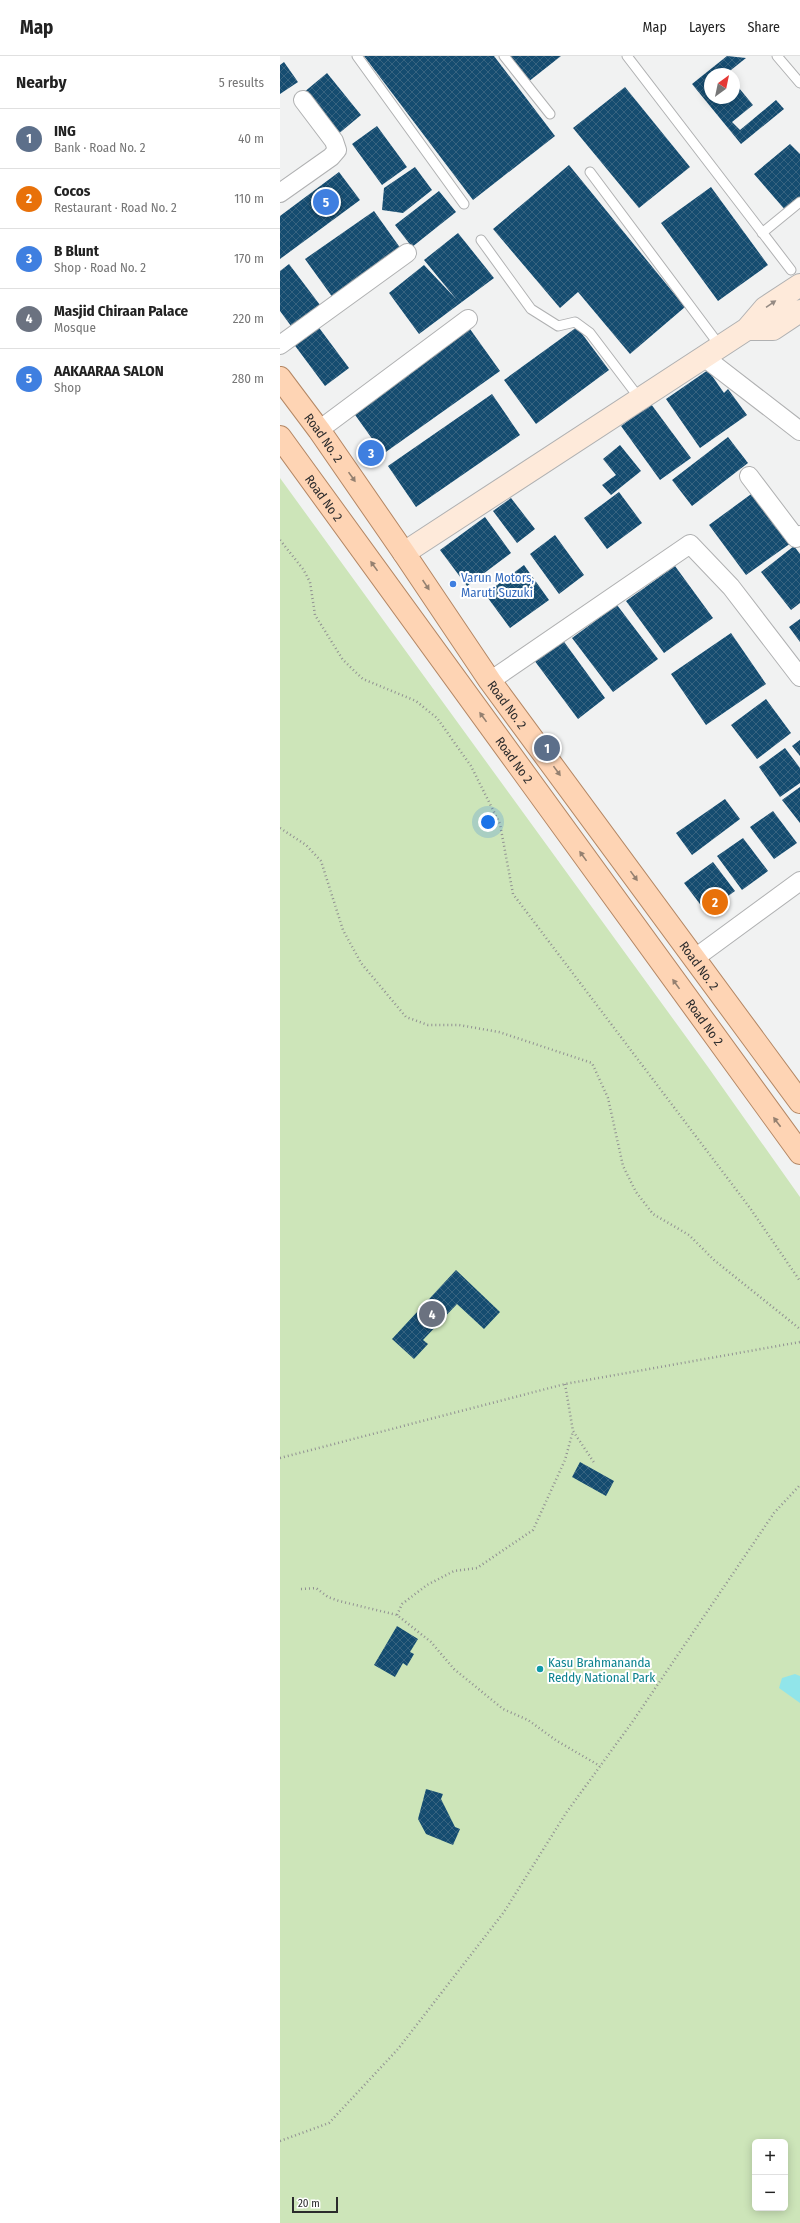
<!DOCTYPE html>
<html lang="en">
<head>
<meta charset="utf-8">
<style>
  body { margin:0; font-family:"Fira Sans Condensed",sans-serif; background:#f2f2f2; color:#222 }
  .controls { position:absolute; right:12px; bottom:12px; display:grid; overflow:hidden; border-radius:6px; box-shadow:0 2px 10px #0003 }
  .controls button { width:36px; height:36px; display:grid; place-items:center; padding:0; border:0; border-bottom:1px solid #e0e0e0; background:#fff; color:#222; font:20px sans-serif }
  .compass { position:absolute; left:424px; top:12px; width:36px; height:36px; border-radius:50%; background:#fff; box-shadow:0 2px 10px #0003; rotate:33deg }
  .scale { position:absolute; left:12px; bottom:10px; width:46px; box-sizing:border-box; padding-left:4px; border:2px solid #2b2b2c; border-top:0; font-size:11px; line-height:14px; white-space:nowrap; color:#2b2b2c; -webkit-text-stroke:3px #fff; paint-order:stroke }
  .you { position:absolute; left:208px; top:766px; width:14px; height:14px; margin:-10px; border:3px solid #fff; border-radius:50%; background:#1a73e8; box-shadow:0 0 0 6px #1a73e833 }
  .badge { display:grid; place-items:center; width:26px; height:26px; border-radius:50%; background:#0b8043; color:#fff; font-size:13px; font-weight:700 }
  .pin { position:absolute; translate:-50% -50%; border:2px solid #fff; box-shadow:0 1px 4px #0006 }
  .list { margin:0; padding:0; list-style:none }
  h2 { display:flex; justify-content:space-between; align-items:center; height:52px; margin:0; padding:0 16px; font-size:17px }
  h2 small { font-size:13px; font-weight:400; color:#767676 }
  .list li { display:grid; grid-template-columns:26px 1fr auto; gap:12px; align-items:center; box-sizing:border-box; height:60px; padding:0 16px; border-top:1px solid #e0e0e0 }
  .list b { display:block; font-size:15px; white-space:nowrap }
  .list p { margin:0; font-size:13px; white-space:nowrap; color:#767676 }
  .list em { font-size:13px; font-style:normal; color:#767676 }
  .map { position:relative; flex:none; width:520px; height:2167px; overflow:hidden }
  header { display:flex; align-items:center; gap:24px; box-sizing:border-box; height:56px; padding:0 20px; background:#fff; border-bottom:1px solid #e0e0e0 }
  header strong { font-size:19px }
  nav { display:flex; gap:22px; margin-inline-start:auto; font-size:14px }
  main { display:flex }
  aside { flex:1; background:#fff }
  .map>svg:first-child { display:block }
</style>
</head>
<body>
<header>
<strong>Map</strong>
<nav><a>Map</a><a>Layers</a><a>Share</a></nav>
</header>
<main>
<aside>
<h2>Nearby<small>5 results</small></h2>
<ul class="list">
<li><span class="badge" style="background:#5c6f8a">1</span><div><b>ING</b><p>Bank · Road No. 2</p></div><em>40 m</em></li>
<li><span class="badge" style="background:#e8710a">2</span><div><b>Cocos</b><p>Restaurant · Road No. 2</p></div><em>110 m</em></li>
<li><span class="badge" style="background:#3f7fe0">3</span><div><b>B Blunt</b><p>Shop · Road No. 2</p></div><em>170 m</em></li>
<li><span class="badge" style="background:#6b7280">4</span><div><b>Masjid Chiraan Palace</b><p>Mosque</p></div><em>220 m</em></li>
<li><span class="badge" style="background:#3f7fe0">5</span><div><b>AAKAARAA SALON</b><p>Shop</p></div><em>280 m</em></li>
</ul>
</aside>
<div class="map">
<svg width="520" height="2167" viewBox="0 0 520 2167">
  <defs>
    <pattern id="building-cross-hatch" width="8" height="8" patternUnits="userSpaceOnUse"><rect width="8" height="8" fill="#154c70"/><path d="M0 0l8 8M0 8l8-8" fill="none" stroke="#376380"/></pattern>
  </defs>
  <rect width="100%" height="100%" fill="#f1f2f2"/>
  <path fill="#cde5b9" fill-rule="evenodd" d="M0,422l428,589 92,130v1026h-520zM475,2086h30v66h-30z"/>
  <path fill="#91e5ea" d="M515,1618l5,2v27l-21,-15 3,-10z"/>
  <path fill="url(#building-cross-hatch)" d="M84,0h130l61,80 -82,64z
    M227,0h54l-33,26z
    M447,0l19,2 -20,16h-16v13l-3,2 3,3v6h24v-16l19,23 -21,17 8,8 36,-30 8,9 -43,35 -49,-60z
    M4,6l14,20 -18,12v-29z
    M47,17l34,42 -24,20 -34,-42z
    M345,31l65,80 -51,41 -66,-80z
    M97,70l30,41 -25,18 -30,-41z
    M510,88l10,10v46l-14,11 -32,-37z
    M289,109l116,142 -55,47 -52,-62 -18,16 -67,-79z
    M135,111l17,23 -29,23 -21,-3 2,-22z
    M59,116l21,28 -80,59v-43z
    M431,131l57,78 -50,36 -57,-78z
    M159,135l17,21 -44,35 -17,-22z
    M94,155l27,38 -68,49 -28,-39z
    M178,177l36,45 -75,56 -30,-41 35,-28 33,35 -33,-40z
    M9,208l31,41 -29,21 -11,-15v-40z
    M37,269l32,43 -24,18 -32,-43z
    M297,271l32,43 -73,54 -32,-44z
    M190,273l30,42 -117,83 -30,-42z
    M428,314l16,23 4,-4 19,26 -47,33 -34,-49z
    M212,338l28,41 -104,72 -28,-41z
    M371,348l40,54 -31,22 -39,-54z
    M448,381l20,26 -56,43 -20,-26z
    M340,389l21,26 -30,24 -9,-10 14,-10 -13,-16z
    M339,436l23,31 -35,26 -23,-31z
    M474,436l37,51 -45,32 -37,-50z
    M231,442l24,31 -18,14 -24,-32z
    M205,461l26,36 -44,33 -27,-36z
    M275,479l29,40 -25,19 -29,-40z
    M514,490l6,8v49l-9,7 -30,-38z
    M244,509l25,35 -39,28 -25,-34z
    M395,510l38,52 -49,35 -38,-52z
    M337,549l41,54 -45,33 -41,-54z
    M520,563v23l-11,-15z
    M451,577l35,51 -60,41 -35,-51z
    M282,583l43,59 -27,21 -44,-59z
    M486,643l25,34 -34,26 -26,-34z
    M520,684v16l-8,-10z
    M505,692l15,20v15l-20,14 -21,-30z
    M520,731v36l-18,-23z
    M445,743l15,20 -48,36 -16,-22z
    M493,755l24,32 -23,16 -24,-32z
    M463,782l25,33 -26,19 -25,-34z
    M433,806l22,29 -29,21 -22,-29z
    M176,1214l44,42 -16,17 -27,-25 -34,36 5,4 -14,15 -22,-20z
    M300,1406l34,19 -8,15 -34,-19z
    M117,1570l21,13 -8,13 4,2 -7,12 -4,-3 -8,14 -21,-12z
    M146,1733l17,5 -2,5 14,28 5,2 -7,16 -27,-11 -8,-15z"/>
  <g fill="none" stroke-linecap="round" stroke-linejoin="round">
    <g stroke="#b0b1b2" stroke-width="11">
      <path id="service" d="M77,0l107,148
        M224,0l46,58
        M347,0l164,214
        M497,0l23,27
        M310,116l130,174
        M482,177l38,-31
        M201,184l50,69 27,17 17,-4 15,11 50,66"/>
    </g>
    <g stroke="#b0b1b2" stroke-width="20">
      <path id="minor" d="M0,137l51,-36 6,-7 -3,-9 -31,-41
        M0,289l127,-92
        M424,301l96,74
        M39,374l149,-111
        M469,420l47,62 4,-3
        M210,625l200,-137 41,43 69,90
        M415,902l105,-77"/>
    </g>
    <g stroke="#b0b1b2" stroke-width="24">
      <path id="secondary" d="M467,273h26l27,-18
        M124,497l343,-224 18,-21 35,-23"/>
    </g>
    <g stroke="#b48764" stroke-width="24">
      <g id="primary">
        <path id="s1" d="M0,322l39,52 85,123 86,128 310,421"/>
        <path id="s2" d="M0,381l520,716"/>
      </g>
    </g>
    <path stroke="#919192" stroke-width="2.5" stroke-dasharray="1 3" stroke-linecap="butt" d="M0,484l23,29 7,13 5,33 28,45 20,19 53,22 21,17 34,48 29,58 13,70 237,314 50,73
      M0,772l26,17 15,16 22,69 18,33 45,54 22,8h31l40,7 93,31 16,35 15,68 13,26 17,22 36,21 25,25 86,69
      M285,1328l8,47 22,33
      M0,1402l285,-74 235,-42
      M21,1533l15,-1 12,9 11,4 58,14 34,27 23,27 49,40 25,11 29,21 43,25
      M117,1559l5,-11 25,-19 27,-14 23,-3 56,-38 32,-70 8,-29
      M0,2085l49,-18 69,-74 106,-137 62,-99 67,-92 141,-208 26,-28"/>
    <use href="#service" stroke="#fff" stroke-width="9"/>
    <use href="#minor" stroke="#fff" stroke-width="18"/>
    <use href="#secondary" stroke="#feeada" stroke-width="22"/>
    <use href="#primary" stroke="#fed4b4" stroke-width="22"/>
  </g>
  <defs><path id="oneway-solid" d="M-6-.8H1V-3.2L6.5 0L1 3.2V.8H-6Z"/></defs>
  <use fill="#948a83" href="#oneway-solid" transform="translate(491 248) rotate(-34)"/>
  <g fill="#948070">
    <use href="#oneway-solid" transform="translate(72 421) rotate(55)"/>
    <use href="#oneway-solid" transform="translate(94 510) rotate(-126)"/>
    <use href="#oneway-solid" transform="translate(146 529) rotate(56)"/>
    <use href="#oneway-solid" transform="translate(203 661) rotate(-126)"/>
    <use href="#oneway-solid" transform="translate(277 715) rotate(54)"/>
    <use href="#oneway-solid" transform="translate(303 800) rotate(-126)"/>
    <use href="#oneway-solid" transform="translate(354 820) rotate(54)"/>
    <use href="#oneway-solid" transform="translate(396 928) rotate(-126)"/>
    <use href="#oneway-solid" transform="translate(497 1066) rotate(-127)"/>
  </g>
  <circle fill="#3f7fe0" stroke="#fff" stroke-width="1.5" cx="173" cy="528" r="4"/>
  <circle fill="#0f9aa8" stroke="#fff" stroke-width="1.5" cx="260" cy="1613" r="4"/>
  <g text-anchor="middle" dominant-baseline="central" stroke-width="4" stroke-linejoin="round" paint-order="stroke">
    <g font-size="13" fill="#2b2b2c" stroke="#fff">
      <text stroke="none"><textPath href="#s1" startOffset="74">Road No. 2</textPath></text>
      <text stroke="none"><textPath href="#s2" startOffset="75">Road No 2</textPath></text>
      <text stroke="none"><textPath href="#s1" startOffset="398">Road No. 2</textPath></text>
      <text stroke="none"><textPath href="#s2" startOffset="399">Road No 2</textPath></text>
      <text stroke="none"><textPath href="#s1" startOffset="722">Road No. 2</textPath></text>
      <text stroke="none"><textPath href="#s2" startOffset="723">Road No 2</textPath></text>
    </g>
    <g font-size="13" fill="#366cbe" stroke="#fff" text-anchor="start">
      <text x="181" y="521">Varun Motors,<tspan x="181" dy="15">Maruti Suzuki</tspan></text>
    </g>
    <g font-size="13" fill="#0d838f" stroke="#fff" text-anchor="start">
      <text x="268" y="1606">Kasu Brahmananda<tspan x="268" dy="15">Reddy National Park</tspan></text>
    </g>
  </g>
</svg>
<div class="controls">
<button>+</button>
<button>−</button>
</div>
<svg class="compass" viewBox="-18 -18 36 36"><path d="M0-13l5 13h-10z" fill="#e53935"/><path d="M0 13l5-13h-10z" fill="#767676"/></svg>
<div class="scale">20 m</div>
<div class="you"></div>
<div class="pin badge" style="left:267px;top:692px;background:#5c6f8a">1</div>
<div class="pin badge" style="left:435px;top:846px;background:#e8710a">2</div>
<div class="pin badge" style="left:91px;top:397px;background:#3f7fe0">3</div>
<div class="pin badge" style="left:152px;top:1258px;background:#6b7280">4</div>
<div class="pin badge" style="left:46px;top:146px;background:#3f7fe0">5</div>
</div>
</main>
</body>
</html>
